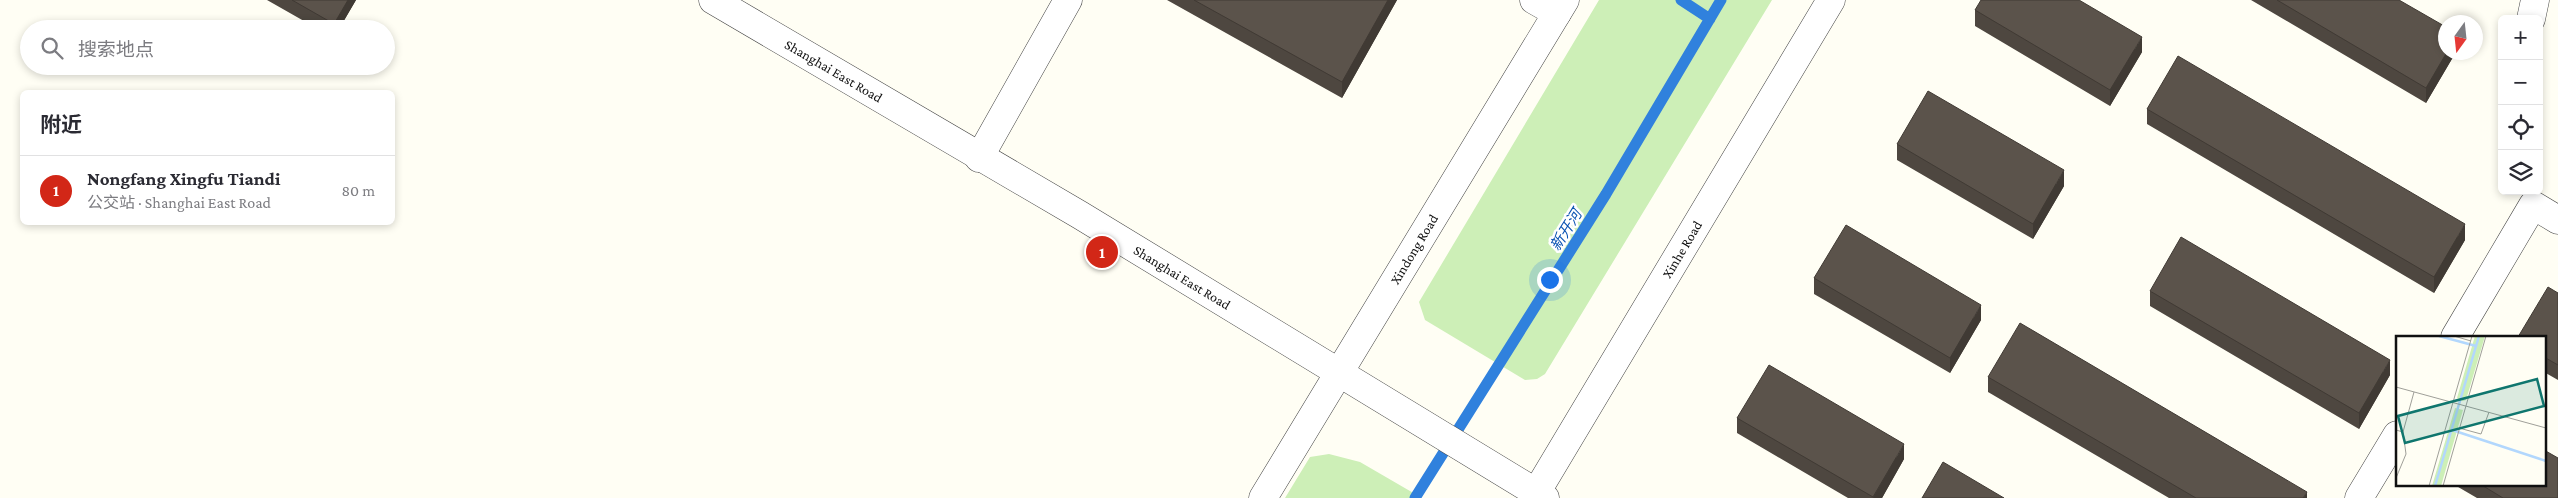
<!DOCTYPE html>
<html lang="zh">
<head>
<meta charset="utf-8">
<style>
  body { margin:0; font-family:"Crimson Pro","Noto Sans SC",serif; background:#f2f2f3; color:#2b2b33 }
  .controls { position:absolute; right:15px; top:15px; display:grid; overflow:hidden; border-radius:8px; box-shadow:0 2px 8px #0003 }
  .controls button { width:45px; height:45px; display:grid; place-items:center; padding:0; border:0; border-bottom:1px solid #e1e1e2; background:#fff; color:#2b2b33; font:25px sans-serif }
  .compass { position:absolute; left:2438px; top:15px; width:45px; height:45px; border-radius:50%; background:#fff; box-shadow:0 2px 8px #0003; rotate:195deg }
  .you { position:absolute; left:1549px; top:279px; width:18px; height:18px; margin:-12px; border:4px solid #fff; border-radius:50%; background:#1a73e8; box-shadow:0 0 0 8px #1a73e833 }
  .badge { display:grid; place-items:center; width:32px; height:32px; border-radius:50%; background:#d22717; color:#fff; font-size:16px; font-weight:700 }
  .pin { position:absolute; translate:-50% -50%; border:2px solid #fff; box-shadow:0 1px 5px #0006 }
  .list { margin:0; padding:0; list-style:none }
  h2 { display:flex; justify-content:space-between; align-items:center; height:65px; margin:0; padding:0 20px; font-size:21px }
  h2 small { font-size:16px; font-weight:400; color:#7c7c81 }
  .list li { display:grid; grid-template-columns:32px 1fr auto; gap:15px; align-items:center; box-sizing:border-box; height:70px; padding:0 20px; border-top:1px solid #e1e1e2 }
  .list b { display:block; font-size:19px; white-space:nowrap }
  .list p { margin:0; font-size:16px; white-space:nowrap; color:#7c7c81 }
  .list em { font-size:16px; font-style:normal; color:#7c7c81 }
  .icon { flex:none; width:28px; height:28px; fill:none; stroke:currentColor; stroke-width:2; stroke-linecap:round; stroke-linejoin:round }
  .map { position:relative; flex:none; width:2558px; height:498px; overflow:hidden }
  .search { position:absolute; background:#fff; box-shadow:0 2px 8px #0003; left:20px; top:20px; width:375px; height:55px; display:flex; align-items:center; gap:12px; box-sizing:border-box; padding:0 18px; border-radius:28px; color:#7c7c81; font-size:19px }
  .panel { position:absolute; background:#fff; box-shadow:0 2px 8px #0003; left:20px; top:90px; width:375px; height:135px; border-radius:8px }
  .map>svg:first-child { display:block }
</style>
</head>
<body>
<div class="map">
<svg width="2558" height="498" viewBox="0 0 2558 498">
  <rect width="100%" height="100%" fill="#fffef4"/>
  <path fill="#cdefb7" d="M1599,0h173l-227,374 -8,5 -12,1 -100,-60 -6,-18z
    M1329,454l31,8 62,36h-137l25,-41z"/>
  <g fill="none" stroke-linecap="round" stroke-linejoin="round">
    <path stroke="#3081dd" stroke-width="11" d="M1681,0l29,19
      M1415,498l191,-304 115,-194"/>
    <g stroke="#434343" stroke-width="29">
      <g id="minor">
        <path id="s1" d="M713,0l367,215 465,283"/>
        <path d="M1534,0l23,13"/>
        <path d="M2531,19l4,-19"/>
        <path d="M979,158l89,-158"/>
        <path d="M2455,337l78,-132 25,15"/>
        <path id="s2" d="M1263,498l302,-498"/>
        <path id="s3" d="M1533,498l298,-498"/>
        <path d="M2359,498l38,-63"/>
      </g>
    </g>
    <use href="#minor" stroke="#fff" stroke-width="28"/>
  </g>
  <path fill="#4e4740" d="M267,0h89l-17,29h-21z
    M1167,0h230l-55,98z
    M2251,0h148l47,52h10l-30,51z
    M1975,10l167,42 -32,54 -135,-80z
    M2147,109l318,131 -31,53 -287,-169z
    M1897,144l167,42 -31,53 -136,-79z
    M1814,278l167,42 -31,53 -136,-79z
    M2150,291l240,84 -31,54 -209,-123z
    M2558,293v87l-14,-8v-35z
    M1988,377l319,121h-138l-181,-106z
    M1737,418l167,41 -22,39h-34l-111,-65z
    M2453,484h91l14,14h-81z"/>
  <path fill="#403a34" d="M348,0h8l-17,29h-5v-5z
    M1388,0h9l-55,98v-16z
    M2142,37v15l-32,54v-16z
    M2447,52h9l-30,51v-15z
    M2064,170v16l-31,53v-15z
    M2465,224v16l-31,53v-16z
    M1981,305v15l-31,53v-15z
    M2390,360v15l-31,54v-16z
    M1904,444v15l-22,39h-9z
    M2307,492v6h-4z"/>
  <path fill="#5b534b" stroke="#403a34" d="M292,0h56l-14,24z
    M1194,0h194l-46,82z
    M1981,0h98l63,37 -32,53 -135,-80z
    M2277,0h122l47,27v25h1l-21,36z
    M2178,56l287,168 -31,53 -287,-168z
    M1928,91l136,79 -31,54 -136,-80z
    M1846,225l135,80 -31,53 -136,-80z
    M2181,237l209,123 -31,53 -209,-122z
    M2548,287l10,6v72l-14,-8v-20h-26z
    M2020,323l287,169 -4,6h-107l-208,-121z
    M1769,365l135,79 -31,53 -136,-79z
    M2544,450l14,8v40h-55l-23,-14h64z
    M1943,462l61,36h-82z"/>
  <g text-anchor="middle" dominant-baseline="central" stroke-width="5" stroke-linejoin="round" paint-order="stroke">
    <g font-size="14" fill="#101010" stroke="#fff">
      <text stroke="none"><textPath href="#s1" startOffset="140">Shanghai East Road</textPath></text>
      <text stroke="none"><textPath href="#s3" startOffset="290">Xinhe Road</textPath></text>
      <text stroke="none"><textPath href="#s2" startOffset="291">Xindong Road</textPath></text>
      <text stroke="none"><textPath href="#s1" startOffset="545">Shanghai East Road</textPath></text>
    </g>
    <g font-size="15" font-style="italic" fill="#0952b2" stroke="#fff">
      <text transform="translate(1566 230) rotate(-58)">新开河</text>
    </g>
  </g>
  <g transform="translate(2396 336)">
    <rect width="150" height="150" fill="#fffef4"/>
    <path d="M79,0h10l-19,64 -3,1 -6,-3zM59,72l8,2 -22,76h-9z" fill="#cdefb7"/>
    <path fill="none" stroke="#b2d7fd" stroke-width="2.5" d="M43,0l37,10M56,94l94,31M39,150l44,-150"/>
    <path fill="none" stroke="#9f9f99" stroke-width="1" d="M58,0l17,5M0,51l150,41M63,92l22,6 8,-22M0,94l7,2 11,-40M0,142l10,-24 -3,-22M33,150l43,-150M47,150l43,-150"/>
    <path fill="#0f766e" fill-opacity="0.15" stroke="#0f766e" stroke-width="2.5" d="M141,43l7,27 -139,37 -7,-27z"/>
    <rect width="150" height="150" fill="none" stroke="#101010" stroke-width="2.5"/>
  </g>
</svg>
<div class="controls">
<button>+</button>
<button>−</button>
<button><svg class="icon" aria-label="locate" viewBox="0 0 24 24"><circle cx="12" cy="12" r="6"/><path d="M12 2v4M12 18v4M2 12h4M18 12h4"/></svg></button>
<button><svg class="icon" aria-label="layers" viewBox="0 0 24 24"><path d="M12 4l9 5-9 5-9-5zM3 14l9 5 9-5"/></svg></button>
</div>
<svg class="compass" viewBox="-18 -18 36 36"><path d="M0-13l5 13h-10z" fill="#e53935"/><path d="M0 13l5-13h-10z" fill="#7c7c81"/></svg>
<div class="you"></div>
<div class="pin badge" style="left:1102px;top:252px">1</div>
<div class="search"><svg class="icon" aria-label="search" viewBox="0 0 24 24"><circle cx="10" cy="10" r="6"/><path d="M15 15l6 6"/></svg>搜索地点</div>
<section class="panel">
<h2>附近<small></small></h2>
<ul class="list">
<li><span class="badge">1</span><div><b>Nongfang Xingfu Tiandi</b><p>公交站 · Shanghai East Road</p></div><em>80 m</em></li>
</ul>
</section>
</div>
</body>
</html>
